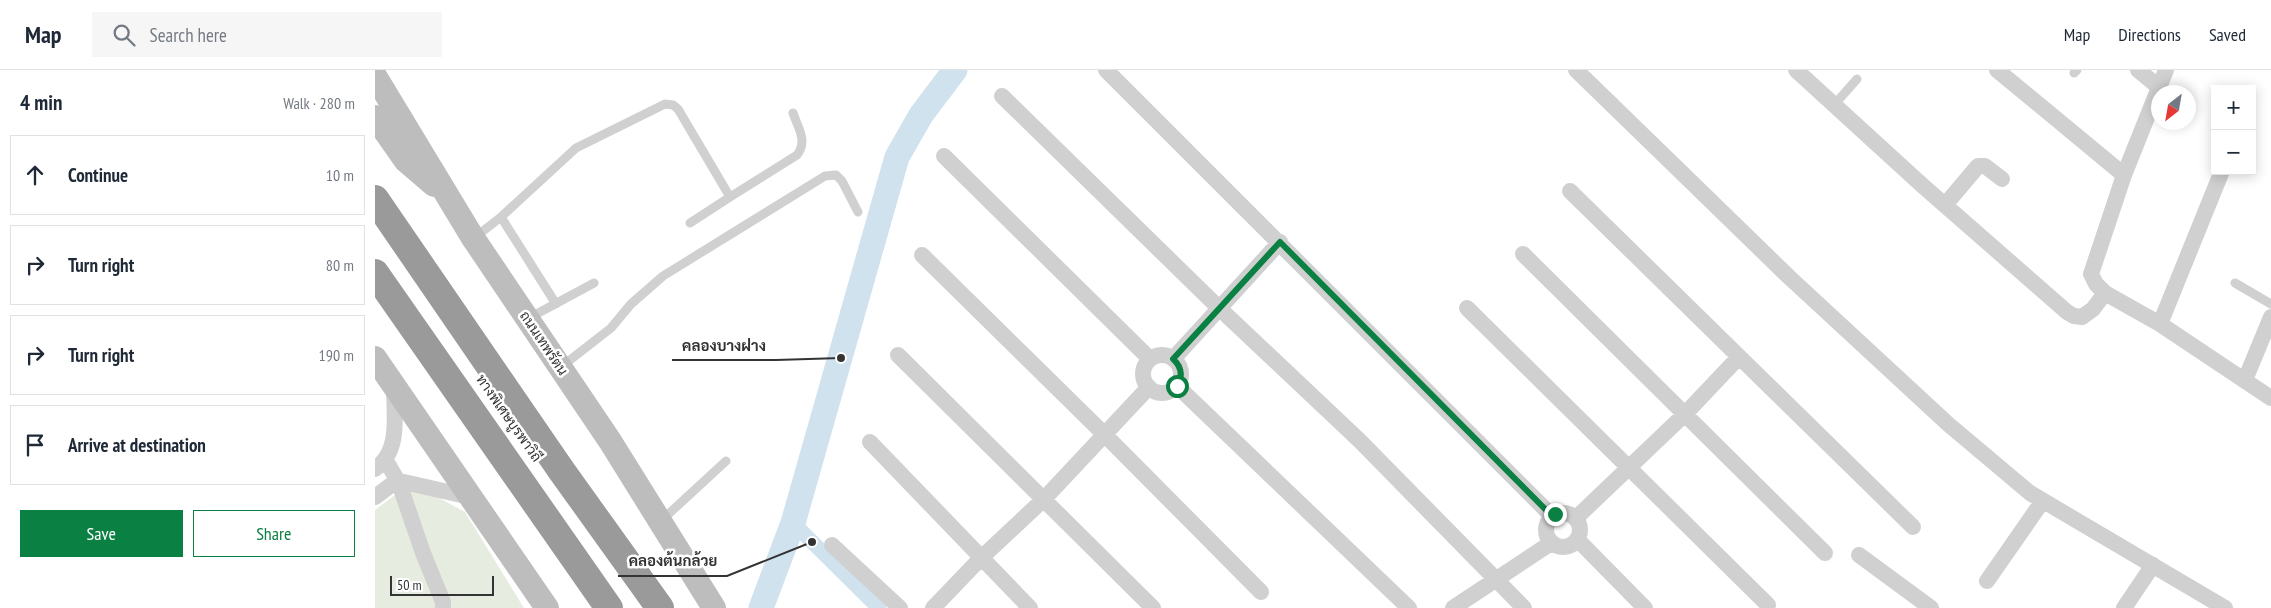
<!DOCTYPE html>
<html lang="en">
<head>
<meta charset="utf-8">
<style>
  body { margin:0; font-family:"PT Sans Narrow",Sarabun,sans-serif; background:#f6f6f7; color:#1f2937 }
  .controls { position:absolute; right:15px; top:15px; display:grid; overflow:hidden; border-radius:0px; box-shadow:0 2px 12px #0003 }
  .controls button { width:45px; height:45px; display:grid; place-items:center; padding:0; border:0; border-bottom:1px solid #e0e1e3; background:#fff; color:#1f2937; font:25px sans-serif }
  .compass { position:absolute; left:1776px; top:15px; width:45px; height:45px; border-radius:50%; background:#fff; box-shadow:0 2px 12px #0003; rotate:211deg }
  .scale { position:absolute; left:15px; bottom:12px; width:104px; box-sizing:border-box; padding-left:5px; border:2px solid #333; border-top:0; font-size:14px; line-height:18px; white-space:nowrap; color:#333; -webkit-text-stroke:4px #fff; paint-order:stroke }
  .stop { position:absolute; width:15px; height:15px; margin:-11px; border:4px solid #0b8043; border-radius:50%; background:#fff }
  .stop.end { background:#0b8043; border-color:#fff; box-shadow:0 1px 5px #0008 }
  .list { margin:0; padding:0; list-style:none }
  h2 { display:flex; justify-content:space-between; align-items:center; height:65px; margin:0; padding:0 20px; font-size:21px }
  h2 small { font-size:16px; font-weight:400; color:#747a83 }
  .list li { display:grid; grid-template-columns:32px 1fr auto; gap:15px; align-items:center; box-sizing:border-box; height:80px; margin:0 10px 10px; padding:0 10px; border:1px solid #e0e1e3; border-radius:0px }
  .list b { display:block; font-size:19px; white-space:nowrap }
  .list em { font-size:16px; font-style:normal; color:#747a83 }
  .actions { display:flex; gap:10px; padding:15px 20px }
  .actions a { flex:1; padding:11px 0; border:1px solid #0b8043; border-radius:0px; text-align:center; font-size:18px; color:#0b8043 }
  .actions .main { background:#0b8043; color:#fff }
  .icon { flex:none; width:28px; height:28px; fill:none; stroke:currentColor; stroke-width:2; stroke-linecap:round; stroke-linejoin:round }
  .map { position:relative; flex:none; width:1896px; height:538px; overflow:hidden }
  header { display:flex; align-items:center; gap:30px; box-sizing:border-box; height:70px; padding:0 25px; background:#fff; border-bottom:1px solid #e0e1e3 }
  header strong { font-size:24px }
  nav { display:flex; gap:28px; margin-inline-start:auto; font-size:18px }
  .search { width:350px; height:45px; background:#f6f6f7; display:flex; align-items:center; gap:12px; box-sizing:border-box; padding:0 18px; border-radius:0px; color:#747a83; font-size:19px }
  main { display:flex }
  aside { flex:1; background:#fff }
  .map>svg:first-child { display:block }
</style>
</head>
<body>
<header>
<strong>Map</strong>
<div class="search"><svg class="icon" aria-label="search" viewBox="0 0 24 24"><circle cx="10" cy="10" r="6"/><path d="M15 15l6 6"/></svg>Search here</div>
<nav><a>Map</a><a>Directions</a><a>Saved</a></nav>
</header>
<main>
<aside>
<h2>4 min<small>Walk · 280 m</small></h2>
<ul class="list">
<li><svg class="icon" aria-label="ahead" viewBox="0 0 24 24"><path d="M12 20V5M6 11l6-6 6 6"/></svg><div><b>Continue</b></div><em>10 m</em></li>
<li><svg class="icon" aria-label="right" viewBox="0 0 24 24"><path d="M7 20v-9h11M14 6l5 5-5 5"/></svg><div><b>Turn right</b></div><em>80 m</em></li>
<li><svg class="icon" aria-label="right" viewBox="0 0 24 24"><path d="M7 20v-9h11M14 6l5 5-5 5"/></svg><div><b>Turn right</b></div><em>190 m</em></li>
<li><svg class="icon" aria-label="arrive" viewBox="0 0 24 24"><path d="M6 21V4h12l-3 4 3 4H6"/></svg><div><b>Arrive at destination</b></div></li>
</ul>
<div class="actions"><a class="main">Save</a><a>Share</a></div>
</aside>
<div class="map">
<svg width="1896" height="538" viewBox="0 0 1896 538">
  <rect width="100%" height="100%" fill="#fff"/>
  <path fill="#e6ecdf" d="M36,413l54,29 59,96h-149v-98z"/>
  <g fill="none" stroke-linecap="round" stroke-linejoin="round">
    <path stroke="#cfe2ee" stroke-width="15" d="M418,453l86,85"/>
    <path stroke="#cfe2ee" stroke-width="25" d="M386,538l32,-85 104,-366 24,-42 34,-45"/>
    <path stroke="#d0d0d0" stroke-width="9" d="M1699,3l3,-3
      M1459,35l23,-26
      M355,127l67,-42c11,-14 1,-27 -4,-42
      M126,147l55,87
      M99,168l27,-21 75,-69 89,-44 8,1 5,4 52,88 -40,26
      M1860,213l36,21
      M154,248l65,-35
      M186,297l50,-39 20,-24 32,-28 162,-100 11,-1 6,6 16,31
      M287,450l64,-59"/>
    <path stroke="#d0d0d0" stroke-width="16" d="M731,0l446,446
      M1201,0l213,207 159,147 82,69 195,115
      M1421,0l127,116 144,126 7,4 8,1 11,-8 12,-16
      M1622,0l127,105
      M1763,0l22,18
      M1791,0l-42,105 -33,99 5,10 9,9 55,31 111,74
      M627,26l217,212 141,133 164,167
      M569,86l206,203
      M1195,121l343,336
      M1570,135l33,-39h7l17,13
      M1148,184l302,299
      M547,185l183,180 156,157
      M1092,238l301,297
      M1785,254l62,-153
      M523,285l255,253
      M768 304a19 19 0 1 1 38 0a19 19 0 1 1-38 0Z
      M798,289l107,-117
      M1870,310l26,-63
      M802,316l232,222
      M495,372l160,166
      M10,389l14,24 24,70 20,49v6
      M0,399c26,-18 19,-54 19,-81
      M0,427l16,-12 13,-3 66,15
      M1171 460a17 17 0 1 1 34 0a17 17 0 1 1-34 0Z
      M1201,448l109,-104 54,-57
      M1203,470l67,68
      M457,475l68,63
      M1484,485l72,53
      M1612,511l55,-79
      M558,538l47,-49 64,-60 105,-112
      M1078,538l98,-65
      M1749,538l29,-43"/>
    <path stroke="#bdbdbd" stroke-width="24" d="M0,6l98,162 137,203 104,167
      M0,47l31,44 28,24
      M0,288l172,250"/>
    <path stroke="#9a9a9a" stroke-width="28" d="M0,129l186,271 99,138
      M0,203l234,335"/>
  </g>
  <g fill="none" stroke-linecap="round" stroke-linejoin="round">
    <path stroke="#0b8043" stroke-width="6" d="M802,316c6,-10 5,-19 -4,-27l107,-117 272,274 3,-2"/>
  </g>
  <g text-anchor="middle" dominant-baseline="central" stroke-width="5" stroke-linejoin="round" paint-order="stroke">
    <g font-size="14" fill="#333" stroke="#fff">
      <text transform="translate(169 273) rotate(56)">ถนนเทพรัตน</text>
      <text transform="translate(134 348) rotate(55)">ทางพิเศษบูรพาวิถี</text>
    </g>
  </g>
  <path fill="none" stroke="#333" stroke-width="2" d="M466 288L401 290H297M437 472L352 506H243"/>
  <g fill="#333" stroke="#fff" stroke-width="2">
    <circle cx="466" cy="288" r="5"/>
    <circle cx="437" cy="472" r="5"/>
  </g>
  <g font-size="15" text-anchor="middle" font-weight="bold" fill="#333" stroke="#fff" stroke-width="5" stroke-linejoin="round" paint-order="stroke">
    <text x="349" y="281">คลองบางฝาง</text>
    <text x="298" y="496">คลองต้นกล้วย</text>
  </g>
</svg>
<div class="controls">
<button>+</button>
<button>−</button>
</div>
<svg class="compass" viewBox="-18 -18 36 36"><path d="M0-13l5 13h-10z" fill="#e53935"/><path d="M0 13l5-13h-10z" fill="#747a83"/></svg>
<div class="scale">50 m</div>
<div class="stop" style="left:802px;top:316px"></div>
<div class="stop end" style="left:1180px;top:444px"></div>
</div>
</main>
</body>
</html>
